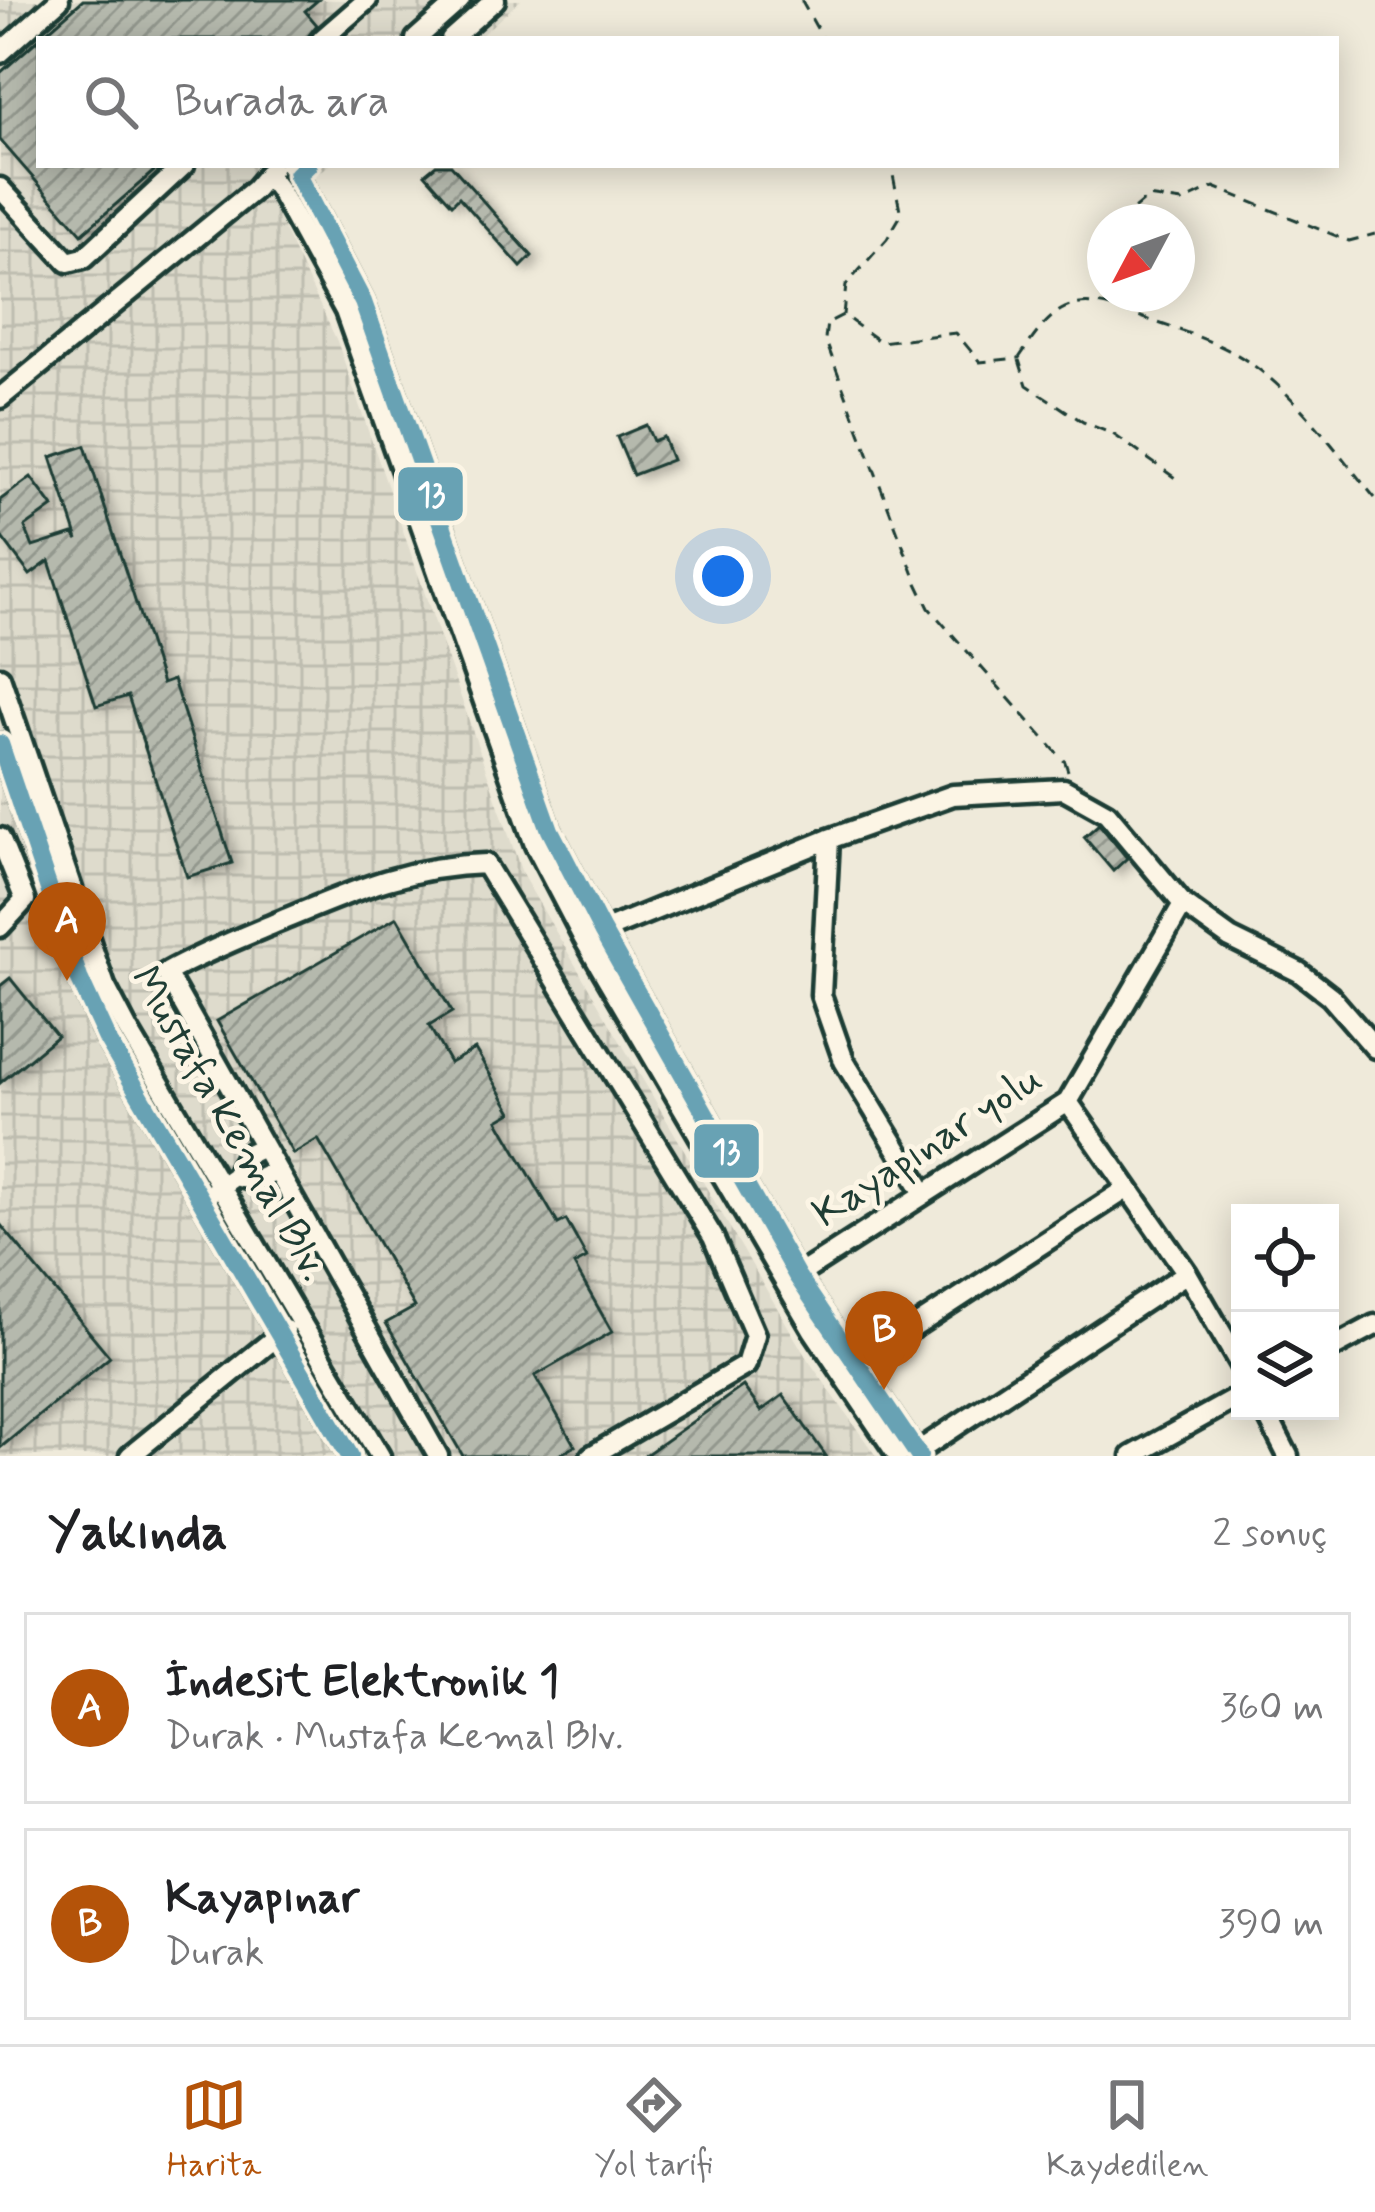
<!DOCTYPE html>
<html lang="tr">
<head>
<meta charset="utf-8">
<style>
  body { margin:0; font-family:Mynerve,sans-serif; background:#f6f6f6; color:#202124 }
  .controls { position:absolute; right:36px; bottom:36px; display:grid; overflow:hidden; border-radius:0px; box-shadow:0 6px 30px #0003 }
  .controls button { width:108px; height:108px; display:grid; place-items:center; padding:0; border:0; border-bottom:3px solid #e0e0e0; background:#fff; color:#202124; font:60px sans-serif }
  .compass { position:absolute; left:1087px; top:204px; width:108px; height:108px; border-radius:50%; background:#fff; box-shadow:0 6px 30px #0003; rotate:229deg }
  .you { position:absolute; left:723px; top:576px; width:42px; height:42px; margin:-30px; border:9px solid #fff; border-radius:50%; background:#1a73e8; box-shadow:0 0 0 18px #1a73e833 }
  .badge { display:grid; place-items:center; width:78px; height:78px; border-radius:50%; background:#b45309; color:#fff; font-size:39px; font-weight:700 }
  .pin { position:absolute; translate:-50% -99px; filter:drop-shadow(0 3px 6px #0008) }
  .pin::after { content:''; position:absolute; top:63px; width:42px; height:36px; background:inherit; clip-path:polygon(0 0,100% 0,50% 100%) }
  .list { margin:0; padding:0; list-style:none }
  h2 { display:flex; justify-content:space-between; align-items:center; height:156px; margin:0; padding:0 48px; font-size:51px }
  h2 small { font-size:39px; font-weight:400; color:#757577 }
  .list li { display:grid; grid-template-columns:78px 1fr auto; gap:36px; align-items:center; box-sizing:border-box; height:192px; margin:0 24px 24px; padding:0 24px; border:3px solid #e0e0e0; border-radius:0px }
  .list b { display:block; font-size:45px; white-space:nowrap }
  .list p { margin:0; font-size:39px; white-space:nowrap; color:#757577 }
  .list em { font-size:39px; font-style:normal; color:#757577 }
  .icon { flex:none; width:66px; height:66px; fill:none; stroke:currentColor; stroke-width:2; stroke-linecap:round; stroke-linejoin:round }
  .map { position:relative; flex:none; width:1375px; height:1456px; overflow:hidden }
  .search { position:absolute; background:#fff; box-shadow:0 6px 30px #0003; left:36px; right:36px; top:36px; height:132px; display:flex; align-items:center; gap:30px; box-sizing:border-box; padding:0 42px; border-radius:0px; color:#757577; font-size:45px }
  .sheet { height:588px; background:#fff }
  nav { display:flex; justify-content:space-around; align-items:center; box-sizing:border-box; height:168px; border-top:3px solid #e0e0e0; background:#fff; font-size:33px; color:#757577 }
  nav a { display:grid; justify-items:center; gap:6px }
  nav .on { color:#b45309 }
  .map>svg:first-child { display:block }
</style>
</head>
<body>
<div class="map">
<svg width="1375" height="1456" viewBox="0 0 1375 1456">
  <defs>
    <pattern id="industrial-grid" width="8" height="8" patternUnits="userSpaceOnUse" patternTransform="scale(3)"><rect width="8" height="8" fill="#dedbcc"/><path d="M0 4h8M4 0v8" fill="none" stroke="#bebdb0"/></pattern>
    <pattern id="building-hatch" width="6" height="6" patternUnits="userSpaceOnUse" patternTransform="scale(3)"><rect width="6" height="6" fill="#b5b9ad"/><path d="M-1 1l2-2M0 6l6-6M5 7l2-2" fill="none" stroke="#93988e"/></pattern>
    <filter id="shadow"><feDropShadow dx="7" dy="4" stdDeviation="6" flood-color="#0004"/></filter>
  </defs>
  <rect width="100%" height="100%" fill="#efeada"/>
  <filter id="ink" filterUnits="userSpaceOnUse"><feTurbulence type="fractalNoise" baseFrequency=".00833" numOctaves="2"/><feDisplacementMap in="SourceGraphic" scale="24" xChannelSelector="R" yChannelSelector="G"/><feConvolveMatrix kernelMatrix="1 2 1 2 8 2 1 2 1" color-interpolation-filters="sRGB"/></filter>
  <g filter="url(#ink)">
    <path fill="url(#industrial-grid)" d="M0,0h521l-44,39h-438v126h290l-55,44 63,132 186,535 283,481 70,99h-876z"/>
    <path fill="url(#building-hatch)" stroke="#1f3d34" stroke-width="3" filter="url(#shadow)" d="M83,0h235l-13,11 12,14 -11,14h-267v126h122l-79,69 -82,-94v-67z
      M436,165h15l81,91 -11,11 -62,-70 -7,7 -27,-30z
      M646,425l7,16 10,-4 9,23 -39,15 -16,-38z
      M85,446l77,238 11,-4 59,183 -45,14 -59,-181 -32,10 -47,-145 -19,14 -30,-40v-35l31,-23 22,30 -28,20 8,20 40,-13 5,6 -27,-83z
      M1099,824l28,34 -14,13 -29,-34z
      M397,917l55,95 -23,14 21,37 25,-14 37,63 -14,8 60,104 8,-4 21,38 -13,7 38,67 -77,44 40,70 -18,10h-94l-77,-133 29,-16 -97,-168 -25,15 -76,-133z
      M10,978l47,58 -57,47v-97z
      M0,1224l110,133 -110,91z
      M743,1386l18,25 22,-16 43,61h-182z"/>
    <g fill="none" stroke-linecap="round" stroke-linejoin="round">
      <g stroke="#1f3d34" stroke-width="27">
        <path id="minor" d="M322,39l45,-39
          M416,39l44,-39
          M451,39l44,-39
          M0,53l59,-53
          M289,165l8,10 66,127 187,528 52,101 195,345 122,180
          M267,174l12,16 66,121 190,534 49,94 229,391 85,126
          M0,188l68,74 16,-4 100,-93
          M0,398l254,-208 18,-21
          M0,677l105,309 23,44 252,426
          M0,744l79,234 28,61 243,417
          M0,838l25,62 -25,27
          M829,839l-8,156 23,66 80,132
          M591,936l238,-97 124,-44 111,-6 43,24 76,91
          M1068,1102l119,171 53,92
          M235,1176l20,5 21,-10
          M215,1190l20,-14 11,-21 17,-8
          M797,1276l271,-174 115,-198 47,34 69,34 31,24 45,52
          M1330,1349l45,-24
          M856,1365l272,-177
          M1265,1411l23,45
          M917,1452l270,-179
          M130,1456l155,-126
          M438,1456l-272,-483c36,-20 74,-35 112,-51 70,-29 128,-56 207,-58l228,373 42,98 -9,30 -155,91
          M1132,1456l108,-60"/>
      </g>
      <path stroke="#1f3d34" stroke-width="3" stroke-dasharray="12 9" stroke-linecap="butt" d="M801,0l22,39
        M1118,222l30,-25 34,5 32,-15 135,54 26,-7
        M1091,245l14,-12
        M843,315l3,-30 41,-46 14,-24 -10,-50
        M1019,360l8,25 56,37 30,12 65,46
        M1068,771l-3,-9 -136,-154 -12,-25 -92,-244 2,-16 16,-8 37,27 76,-9 24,29 39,-4c12,-17 24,-37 42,-48 24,-14 55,-2 80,7 36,13 78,24 109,46 48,33 88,91 125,135"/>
      <use href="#minor" stroke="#fcf5e5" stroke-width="18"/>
      <g stroke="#fcf5e5" stroke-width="27">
        <path id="bus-1" d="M308,165l-11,10 66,127 187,528 52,101 195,345 122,180
          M0,744l79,234 28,61 243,417"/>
      </g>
      <use href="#bus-1" stroke="#68a2b4" stroke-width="18"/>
    </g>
  </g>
  <g text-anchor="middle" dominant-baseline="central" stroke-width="10" stroke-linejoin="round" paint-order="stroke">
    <g font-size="42" fill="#1f3d34" stroke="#fcf5e5">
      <text transform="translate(229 1124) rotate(60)">Mustafa Kemal Blv.</text>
      <text transform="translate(928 1147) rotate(-33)">Kayapınar yolu</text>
    </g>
  </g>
  <g stroke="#fcf5e5" stroke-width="4.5">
    <rect x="396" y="465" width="69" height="58" rx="12" fill="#68a2b4"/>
    <rect x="692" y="1122" width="69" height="58" rx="12" fill="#68a2b4"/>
  </g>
  <g font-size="33" text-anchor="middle" font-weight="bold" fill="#fff">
    <text x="431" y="505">13</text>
    <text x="726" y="1162">13</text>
  </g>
</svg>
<div class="controls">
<button><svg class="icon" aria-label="locate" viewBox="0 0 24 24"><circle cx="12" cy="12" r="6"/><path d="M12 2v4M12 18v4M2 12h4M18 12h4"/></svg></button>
<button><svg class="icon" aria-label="layers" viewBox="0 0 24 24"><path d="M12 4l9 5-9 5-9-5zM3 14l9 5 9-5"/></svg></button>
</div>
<svg class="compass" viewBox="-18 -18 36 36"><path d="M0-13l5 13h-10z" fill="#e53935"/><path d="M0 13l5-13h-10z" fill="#757577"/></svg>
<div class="you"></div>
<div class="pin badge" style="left:67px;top:981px">A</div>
<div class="pin badge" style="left:884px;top:1390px">B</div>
<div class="search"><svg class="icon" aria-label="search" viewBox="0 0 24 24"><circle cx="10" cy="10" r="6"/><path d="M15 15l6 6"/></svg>Burada ara</div>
</div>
<section class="sheet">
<h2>Yakında<small>2 sonuç</small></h2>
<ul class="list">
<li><span class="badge">A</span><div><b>İndesit Elektronik 1</b><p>Durak · Mustafa Kemal Blv.</p></div><em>360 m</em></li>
<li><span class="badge">B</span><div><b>Kayapınar</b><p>Durak</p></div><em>390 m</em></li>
</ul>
</section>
<nav>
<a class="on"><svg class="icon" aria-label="map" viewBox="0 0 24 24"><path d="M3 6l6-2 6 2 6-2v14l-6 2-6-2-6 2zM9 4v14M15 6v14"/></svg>Harita</a>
<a><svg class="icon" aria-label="directions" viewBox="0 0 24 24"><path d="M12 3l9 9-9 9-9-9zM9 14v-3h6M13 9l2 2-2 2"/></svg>Yol tarifi</a>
<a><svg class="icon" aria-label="saved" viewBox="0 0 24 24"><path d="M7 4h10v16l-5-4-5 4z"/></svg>Kaydedilen</a>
</nav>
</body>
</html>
